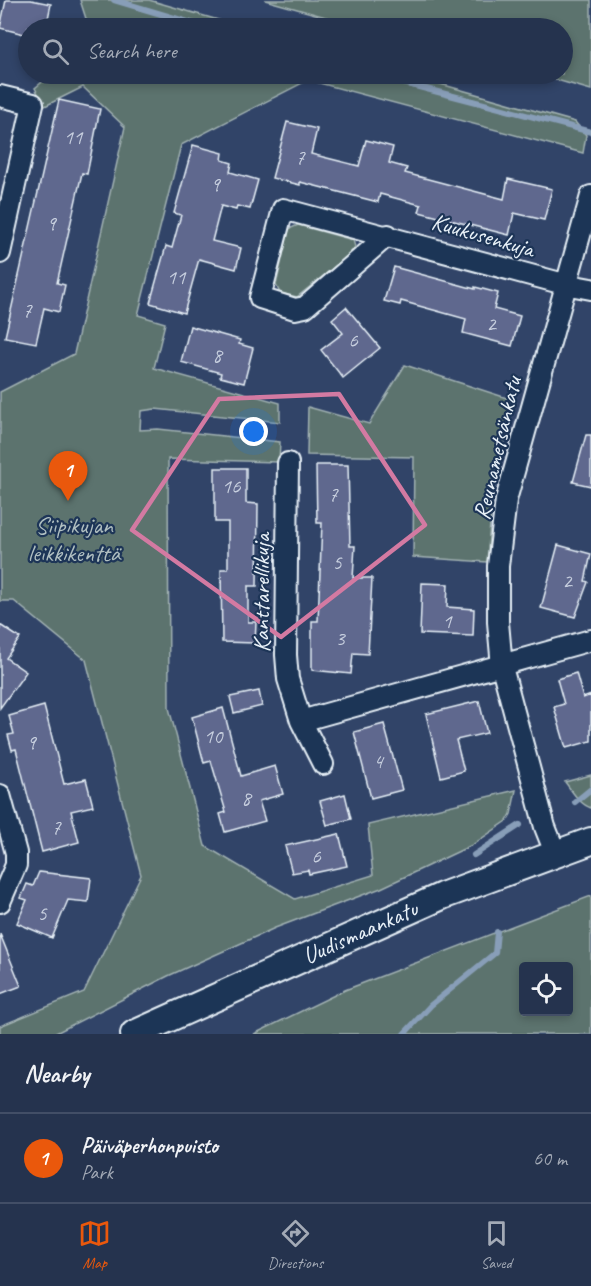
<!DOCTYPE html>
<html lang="en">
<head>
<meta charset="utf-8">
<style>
  body { margin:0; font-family:Caveat,sans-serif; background:#2d3b55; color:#f1f3f6 }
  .controls { position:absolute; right:18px; bottom:18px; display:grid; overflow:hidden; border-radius:6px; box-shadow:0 3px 9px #0003 }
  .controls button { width:54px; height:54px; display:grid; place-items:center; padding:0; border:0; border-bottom:2px solid #424e66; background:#25334e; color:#f1f3f6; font:30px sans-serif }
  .you { position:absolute; left:254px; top:432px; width:21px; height:21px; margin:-15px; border:4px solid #fff; border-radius:50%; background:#1a73e8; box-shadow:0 0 0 9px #1a73e833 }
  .badge { display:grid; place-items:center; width:39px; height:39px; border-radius:50%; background:#ea580c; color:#fff; font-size:20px; font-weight:700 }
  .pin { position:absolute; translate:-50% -50px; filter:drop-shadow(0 2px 3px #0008) }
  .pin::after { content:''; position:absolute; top:32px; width:21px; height:18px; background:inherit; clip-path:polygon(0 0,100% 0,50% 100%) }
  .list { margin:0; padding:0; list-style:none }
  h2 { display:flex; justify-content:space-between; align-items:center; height:78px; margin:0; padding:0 24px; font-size:26px }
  h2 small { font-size:20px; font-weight:400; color:#a3aab6 }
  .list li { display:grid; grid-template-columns:39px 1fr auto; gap:18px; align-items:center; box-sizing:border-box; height:90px; padding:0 24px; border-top:2px solid #424e66 }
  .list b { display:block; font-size:22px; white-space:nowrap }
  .list p { margin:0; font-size:20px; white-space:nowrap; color:#a3aab6 }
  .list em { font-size:20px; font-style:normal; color:#a3aab6 }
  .icon { flex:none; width:33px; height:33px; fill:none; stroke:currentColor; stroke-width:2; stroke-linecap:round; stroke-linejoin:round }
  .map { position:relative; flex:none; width:591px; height:1034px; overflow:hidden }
  .search { position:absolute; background:#25334e; box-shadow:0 3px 9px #0003; left:18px; right:18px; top:18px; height:66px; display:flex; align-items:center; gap:15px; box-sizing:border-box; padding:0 21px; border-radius:33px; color:#a3aab6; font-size:22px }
  .sheet { height:168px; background:#25334e }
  nav { display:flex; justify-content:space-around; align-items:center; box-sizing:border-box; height:84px; border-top:2px solid #424e66; background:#25334e; font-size:16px; color:#a3aab6 }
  nav a { display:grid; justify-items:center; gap:3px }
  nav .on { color:#ea580c }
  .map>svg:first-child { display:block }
</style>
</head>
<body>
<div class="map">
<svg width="591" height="1034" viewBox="0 0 591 1034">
  <rect width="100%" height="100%" fill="#314468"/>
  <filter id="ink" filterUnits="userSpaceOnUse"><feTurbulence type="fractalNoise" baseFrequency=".0167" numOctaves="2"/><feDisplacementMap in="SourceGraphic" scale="12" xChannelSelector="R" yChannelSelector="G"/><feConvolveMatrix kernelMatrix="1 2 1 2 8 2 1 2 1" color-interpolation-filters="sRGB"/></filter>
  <g filter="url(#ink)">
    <path fill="#5c736e" stroke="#a2b2b3" stroke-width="1.5" fill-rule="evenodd" d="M80,0h69l97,28h-157z
      M265,0h326v90l-55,-16h26v-46h-197z
      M52,74h353l170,48 11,13 -3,18 -275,-73 -127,65 -43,170 27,8 -11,45 126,35v19l-125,-13 -14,2 -1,19 18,-1 122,13 -1,20 -111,-3 1,249 36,138 90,53 78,-24 -5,-50 148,-35 -5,24 -4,7 -35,24 -91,43 -106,40 -107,48 -114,58h-54v-8l84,-34 57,-117 -55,-215 -72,-59h-14v-209l74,-38 51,-227 -42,-40 -38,19 -10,-18z
      M298,225l55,15 2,7 -7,9 -51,41 -17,-4 -4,-8 13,-56z
      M405,365l108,35 -21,98 -5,64 -74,-5 1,-100 -107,-2 1,-48 61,17z
      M591,775v33c-12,-4 -18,-16 -26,-26z
      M591,896v138h-337l91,-44zM524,966h44v46h-44z"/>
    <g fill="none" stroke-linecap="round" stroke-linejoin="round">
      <path stroke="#889eb8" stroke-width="6" d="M114,0l94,28
        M369,74l222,58
        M575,802l16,-13
        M474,855l46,-30
        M404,1034l27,-29 64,-52 2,-21"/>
    </g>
    <path fill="#5f678e" stroke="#e8f1f8" stroke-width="1.5" d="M6,0h25l20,4 -5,24h-18v7l-28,-7z
      M59,100l41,9 -13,65 -5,-1 -25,110 8,2 -6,27 -15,-4 -8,35 -31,-6z
      M287,122l30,7 -6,25 48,12 7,-26 27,7 -4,16 18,5 -2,5 99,26 4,-20 44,10 -8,31 -30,-7 -5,22 -90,-23 2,-7 -41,-11 -2,8 -78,-20v3l-28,-7z
      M193,145l30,8 -1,7 10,3 -2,9 28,8 -8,29 -13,-3 -1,4 -15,-4 -9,35 29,7 -5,21 -37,-10 -15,54 -34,-10 16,-57 6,2 9,-33 -7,-2z
      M394,267l81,22v-2l23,6 -4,16 26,7 -8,30 -49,-13 3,-14 -65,-18 -1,4 -16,-4z
      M346,307l34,41 -37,30 -22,-28 22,-17 -11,-14z
      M190,326l50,14 -1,4 14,4 -9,35 -24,-6 1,-4 -40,-11z
      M586,435h5v51l-18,-4z
      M316,465h32l2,81h5l-2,32h19l-4,76 -15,-1 -2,21 -39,-4v-49h6l4,-98h-5z
      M215,468h31v35l12,1 -1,82h-9v36h8l-1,21 -33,-1 -1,-73h7v-47h-13z
      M558,545l33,9 -6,27 3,1 -13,35 -34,-9z
      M422,583l26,1 -1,23 27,2 -1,27 -53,-2z
      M0,625l20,13 -14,20 20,14 -26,36z
      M576,673l7,25 8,-3v46l-25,7 -12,-41 10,-3 -7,-25z
      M259,691l3,15 -28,7 -4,-16z
      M479,701l8,32 -31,7 8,31 -23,6 -15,-63z
      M44,706l20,78 22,-5 7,27 -22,5 8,31 -37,10 -26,-103 -4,1 -4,-15 6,-1 -5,-18z
      M223,708l18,68 34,-10 8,28 -24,7 6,20 -40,11 -5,-18 6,-2 -15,-51 -7,2 -12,-46z
      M384,724l18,66 -31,8 -17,-66z
      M345,794l6,25 -24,6 -7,-24z
      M339,834l8,32 -38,8 -1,-4 -16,3 -7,-27z
      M39,872l52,6 -3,24 -20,-2 -16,38 -35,-15 10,-23 -6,-2 6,-14 6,2z
      M0,934l21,52 -21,8z"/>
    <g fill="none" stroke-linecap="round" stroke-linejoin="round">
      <g stroke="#e8f1f8" stroke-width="24">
        <path id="minor" d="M0,96l33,8 -33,149
          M388,235l-83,72 -10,2 -35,-11 23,-89 281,75 27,5
          M288,463l-2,192 2,24 13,42
          M323,764l-22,-43 290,-81
          M0,795l16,58v12l-16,37
          M556,855l-11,-28 -43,-160 -4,-45v-56l8,-66 85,-304"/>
      </g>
      <g stroke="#e8f1f8" stroke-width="30">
        <path id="tertiary" d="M134,1034l308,-138 149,-55"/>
      </g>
      <use href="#minor" stroke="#1d3557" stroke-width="20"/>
      <use href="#tertiary" stroke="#1d3557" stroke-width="26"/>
    </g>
  </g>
  <path fill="none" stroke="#d37aa2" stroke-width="4.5" stroke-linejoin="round" d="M339,394l86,131 -144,112 -149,-107 87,-131z"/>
  <g text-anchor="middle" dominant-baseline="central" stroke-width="4.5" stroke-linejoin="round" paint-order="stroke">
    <g font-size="21" fill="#c6cede">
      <text x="73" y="137">11</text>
      <text x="300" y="157">7</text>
      <text x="215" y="184">9</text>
      <text x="51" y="223">9</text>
      <text x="176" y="277">11</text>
      <text x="27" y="310">7</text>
      <text x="491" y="324">2</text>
      <text x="353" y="340">6</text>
      <text x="217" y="355">8</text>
      <text x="231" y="486">16</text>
      <text x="333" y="494">7</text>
      <text x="337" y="562">5</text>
      <text x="567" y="581">2</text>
      <text x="447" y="621">1</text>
      <text x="340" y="638">3</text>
      <text x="213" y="736">10</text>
      <text x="31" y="742">9</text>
      <text x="378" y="761">4</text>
      <text x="246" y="798">8</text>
      <text x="56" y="827">7</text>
      <text x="316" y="856">6</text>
      <text x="42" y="913">5</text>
    </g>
    <g font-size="24" fill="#e8f1f8" stroke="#1d3557">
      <text transform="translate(483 235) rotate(16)">Kuukusenkuja</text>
      <text transform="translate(497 448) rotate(-77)">Reunametsänkatu</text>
      <text transform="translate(261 593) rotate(-90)">Kanttarellikuja</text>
      <text transform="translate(360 932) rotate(-24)">Uudismaankatu</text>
    </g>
    <g font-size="24" fill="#b0bfc1" stroke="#1d3557">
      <text x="74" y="525">Siipikujan<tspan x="74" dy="28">leikkikenttä</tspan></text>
    </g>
  </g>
</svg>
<div class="controls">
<button><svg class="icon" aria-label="locate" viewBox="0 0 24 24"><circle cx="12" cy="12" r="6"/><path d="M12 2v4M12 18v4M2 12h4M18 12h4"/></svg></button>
</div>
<div class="you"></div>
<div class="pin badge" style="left:68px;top:501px">1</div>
<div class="search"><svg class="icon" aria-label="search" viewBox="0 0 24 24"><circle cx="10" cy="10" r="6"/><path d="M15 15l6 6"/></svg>Search here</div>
</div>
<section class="sheet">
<h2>Nearby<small></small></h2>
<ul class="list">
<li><span class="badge">1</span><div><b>Päiväperhonpuisto</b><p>Park</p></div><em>60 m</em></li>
</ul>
</section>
<nav>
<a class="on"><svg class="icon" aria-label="map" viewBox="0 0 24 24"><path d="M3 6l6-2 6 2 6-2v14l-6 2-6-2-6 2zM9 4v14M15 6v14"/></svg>Map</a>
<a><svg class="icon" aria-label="directions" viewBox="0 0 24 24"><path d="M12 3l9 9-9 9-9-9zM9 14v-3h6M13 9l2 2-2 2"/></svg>Directions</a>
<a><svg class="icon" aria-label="saved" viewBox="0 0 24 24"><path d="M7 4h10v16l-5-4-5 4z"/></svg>Saved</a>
</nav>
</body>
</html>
